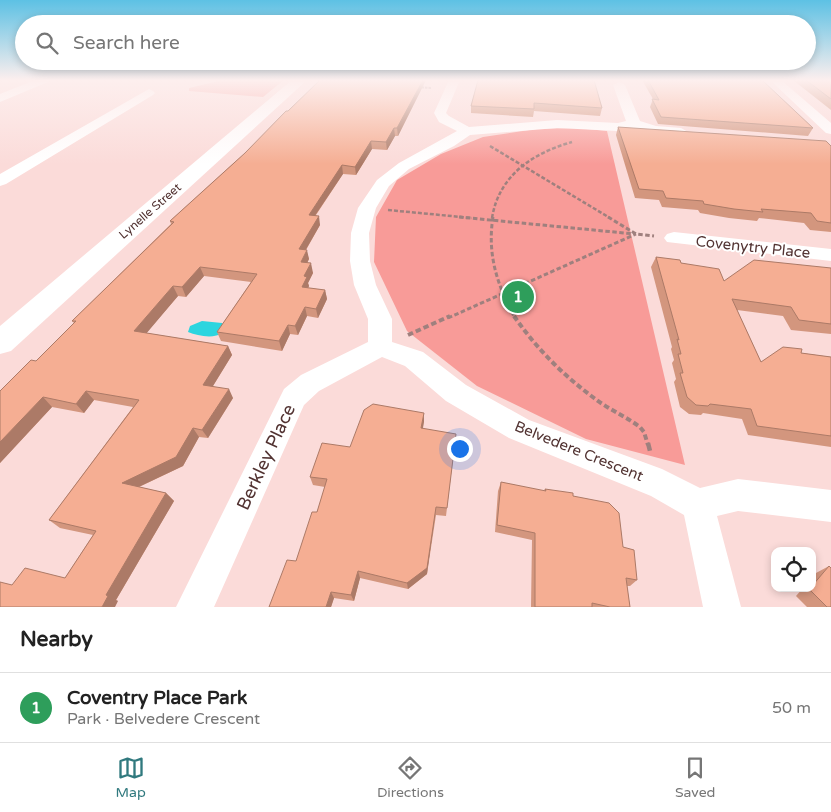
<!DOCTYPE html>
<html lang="en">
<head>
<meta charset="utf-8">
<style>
  body { margin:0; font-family:"Varela Round",sans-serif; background:#f6f6f6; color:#222 }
  .controls { position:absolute; right:15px; bottom:15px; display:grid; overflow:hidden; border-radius:10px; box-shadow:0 2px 8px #0003 }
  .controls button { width:45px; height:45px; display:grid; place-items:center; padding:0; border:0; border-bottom:1px solid #e0e0e0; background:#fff; color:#222; font:25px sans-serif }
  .you { position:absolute; left:459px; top:448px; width:18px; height:18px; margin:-12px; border:4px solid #fff; border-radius:50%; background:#1a73e8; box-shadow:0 0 0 8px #1a73e833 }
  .badge { display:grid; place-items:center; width:32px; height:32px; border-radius:50%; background:#30797e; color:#fff; font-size:16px; font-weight:700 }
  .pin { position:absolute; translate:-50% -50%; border:2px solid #fff; box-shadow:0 1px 5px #0006 }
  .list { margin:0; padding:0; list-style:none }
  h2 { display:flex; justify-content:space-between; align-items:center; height:65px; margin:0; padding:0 20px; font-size:21px }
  h2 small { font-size:16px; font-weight:400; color:#767676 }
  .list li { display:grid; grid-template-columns:32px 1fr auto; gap:15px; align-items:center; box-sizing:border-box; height:70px; padding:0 20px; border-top:1px solid #e0e0e0 }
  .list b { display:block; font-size:19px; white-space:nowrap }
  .list p { margin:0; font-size:16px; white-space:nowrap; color:#767676 }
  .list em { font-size:16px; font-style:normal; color:#767676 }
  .icon { flex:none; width:28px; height:28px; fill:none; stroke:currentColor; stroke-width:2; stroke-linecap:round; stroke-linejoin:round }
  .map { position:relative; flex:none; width:831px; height:607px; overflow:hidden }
  .search { position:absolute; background:#fff; box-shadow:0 2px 8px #0003; left:15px; right:15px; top:15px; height:55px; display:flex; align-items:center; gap:12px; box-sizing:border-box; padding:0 18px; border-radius:28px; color:#767676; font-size:19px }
  .sheet { height:135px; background:#fff }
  nav { display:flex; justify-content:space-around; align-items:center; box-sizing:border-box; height:70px; border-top:1px solid #e0e0e0; background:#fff; font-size:14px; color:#767676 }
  nav a { display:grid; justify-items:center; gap:2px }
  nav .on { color:#30797e }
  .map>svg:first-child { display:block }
</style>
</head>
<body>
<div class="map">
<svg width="831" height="607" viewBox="0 0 831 607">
  <rect width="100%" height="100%" fill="#fbdbd9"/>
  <path fill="#f89b98" d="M223,80h61l-21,17 -74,-6v-3z
    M576,128l31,3 78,334 -99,-26 -109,-53 -70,-55 -33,-69 2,-45 21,-37 44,-26 42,-17 53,-8z"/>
  <path fill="#2cd5df" d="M202,321l20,2 2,2 -1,8c-10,6 -25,3 -35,-1l2,-6z"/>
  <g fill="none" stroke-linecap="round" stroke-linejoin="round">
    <path stroke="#9f807e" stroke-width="2" stroke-dasharray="2.5 1" stroke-linecap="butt" d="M418,87l14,1"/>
    <path stroke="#9f807e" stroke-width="2.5" stroke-dasharray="4 2" stroke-linecap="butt" d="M490,146l120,72
      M388,210l84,8
      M492,218c7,-43 41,-65 80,-76"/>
    <path stroke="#9f807e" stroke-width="3" stroke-dasharray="4.5 2.5" stroke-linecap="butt" d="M459,217l176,17
      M493,217c-6,37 4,68 22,101
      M608,217l28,17 18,2
      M448,318l188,-84"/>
    <path stroke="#9f807e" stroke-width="4" stroke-dasharray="5.5 3" stroke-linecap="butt" d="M514,316c22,32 49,59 80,82 14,11 31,18 46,29l4,5 4,13
      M408,335l42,-19"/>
    <path stroke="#9f807e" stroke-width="4.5" stroke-dasharray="8 4" stroke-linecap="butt" d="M648,443l2,8"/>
    <path fill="#fff" fill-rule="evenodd" d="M35,80h15l-2,2 -48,20v-8z
      M449,80h11l-14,33 3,3 20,11 88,-7 61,3 8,-2 -13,-36 6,-3 6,3 15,36 16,5 25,2 7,4 -7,4 -26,-2 -21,-6 -16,3 -61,-3 -87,7 -16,11 -45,23 -20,17 -13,22 -7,25 1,28 6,24 16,34v23l31,10 43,33 63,35 133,49 38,19 38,-9 93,11v32l-93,-11 -21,5 24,91h-38l-19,-92 -33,-19 -142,-58 -63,-37 -41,-35 -23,-9 -63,34 -15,14 -90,202h-38l108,-218 17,-14 67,-33v-23l-14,-34 -4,-24 1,-28 7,-25 19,-28 22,-17 58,-32 -18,-9 -5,-9z
      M770,80h11l50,43v11l-5,-1z
      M149,89l4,2 2,2 -2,2 -147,89 -6,2v-12z
      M674,232l157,17v12l-164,-19 -3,-4 3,-4z"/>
    <path fill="#fff" fill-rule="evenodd" d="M292,80h15l-296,271 -11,3v-28z"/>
  </g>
  <path fill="#d3967e" d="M426,80l-28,56h-3l-8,14 -15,-1 -16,26 -13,-1 -27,41 4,10 -14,25 3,9 -2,4 6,10 -5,10 1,3 -1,2 17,2 2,9 -9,19 -11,-2 -9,19 -8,-1 -8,17 -61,-10 -4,-9 34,-50 -47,-6 -18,21 -8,-1 -32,37 82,13 4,9 -19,31 20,12 -25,40 -9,-1 -16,29 -44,21 27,6 8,8 -58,99 2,1 -106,-16 53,-7 28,-43 -33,-7 -11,-8 84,-113 -39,-7 -10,13 -32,-6 -52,56v-72l36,-30 38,-38 -2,-2 99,-97 -1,-3 75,-68 43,-42z
    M478,80l124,28 -2,8 -66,-5 -1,6 -62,-4v-7z
    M642,80h120l51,48 -5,8 -150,-12 -8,-17 3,-8z
    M793,80h38v30z
    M618,127l213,19v86l-21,-2 -6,-7 -45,-5 -2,3 -28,-3 -29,-5 -2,-3 -36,-3 -3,-7 -24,-2 -19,-63z
    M656,257l25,6 43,18 107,-13v66l-40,-4 -8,-14 -46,-6 24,52 40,-9 30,4v90l-83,-12 -6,-16 -39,-6 -2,2 -12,-1 -9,-7 -6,-25 2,-3 -4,-16 2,-3 -3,-11 1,-2 -21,-80z
    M424,413l-1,16 33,5 -10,82 -10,-1 -9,59 -19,15 -48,-11 -6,23 -20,-3 -3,9h-62l27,-46 21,-49 8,-25 -12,-2 -3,-8 40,-30z
    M501,482l43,9 1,-2 28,7 50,51 14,33 -7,6h-3l3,21h-99l1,-67 -37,-8 3,-41z
    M829,566l2,41h-24l-11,-11 7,-8h9v-11l4,-4z"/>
  <path fill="#ac7a67" d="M423,80h3l-28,56 -1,-8z
    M394,128l1,8 -8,14 -1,-8z
    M371,141l1,8 -16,26 -1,-8z
    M342,165l1,9 -33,49 -1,-8z
    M319,216l1,9 -19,33 -2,-9z
    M307,250l2,9 -6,12 -2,-9z
    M311,263l2,10 -5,10 1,3 -5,10 -2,-9 2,-11z
    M200,267l4,9 -18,21 -4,-10z
    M173,286l5,10 -38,45 -6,-10z
    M325,290l2,9 -9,19 -2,-9z
    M305,307l2,9 -9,19 -3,-9z
    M288,325l2,9 -8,17 -3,-10z
    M228,346l4,9 -24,39 -5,-9z
    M229,389l4,9 -25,40 -6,-8z
    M86,391l8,9 -10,13 -8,-9z
    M43,397l9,10 -52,56v-21z
    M424,413v9l-3,15v-9z
    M193,428l6,9 -16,29 -53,25 -8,-8z
    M166,493l8,8 -58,99 2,1 -3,6h-13l4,-12z
    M436,507l-9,67 -19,15 -1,-6z
    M358,571l2,7 -6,23 -3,-6z
    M331,592l3,6 -3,9h-5z"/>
  <path fill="#f5ae93" stroke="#ac7a67" d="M320,80h103l-26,48h-3l-8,14 -15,-1 -16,26 -13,-2 -33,50 10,1 -20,33 8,1 -6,12 10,1 -7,13 3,1 -5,10 23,3 -9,19 -11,-2 -10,19 -7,-1 -9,16 -62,-9 40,-58 -57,-7 -18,20 -9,-1 -39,45 94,15 -25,39 26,4 -27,41 -9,-2 -17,29 -54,26 44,10 -60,102 2,1 -6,11h-102v-25l12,3 13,-17 40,10 31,-47 -47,-11 90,-120 -53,-9 -10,13 -33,-7 -43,45v-51l31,-31 5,1 40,-40h-4l102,-99 -4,-1 75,-68 41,-42h2z
    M478,80h116l8,28 -68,-5v6l-63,-3z
    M648,80h114l51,48 -152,-11 -9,-18 7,1z
    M806,80h25v19z
    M618,127l208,14 5,5v77l-14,-2 -6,-8 -50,-4 2,3 -29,-3 -30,-5 -1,-3 -37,-3 -3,-7 -24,-2z
    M656,257l24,3 1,3 38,6 5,12 30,-21 77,8v56l-32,-4 -8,-13 -59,-8 29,63 22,-15 19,2 -1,4 30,4v79l-74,-10 -6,-17 -41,-5 -2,2 -12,-1 -9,-8 -7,-24h3l-5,-19h3l-4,-15 2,1z
    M373,404l51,9 -3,15 35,6 -9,74 -11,-1 -9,61 -20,15 -49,-12 -7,24 -20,-3 -5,15h-57l18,-47 9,1 16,-49h5l10,-33 -17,-2 12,-34 28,4 14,-37z
    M501,482l45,9 -1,-2 28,4v3l36,7 10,10 4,34 11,3 3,30 -11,-2 4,29h-20l-18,-4v4h-57v-74l-38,-8z
    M829,566l2,2v39h-4l-18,-18 1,-1h2v-2z"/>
  <linearGradient id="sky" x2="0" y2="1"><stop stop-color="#5dc1e4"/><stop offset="0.49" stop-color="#fdefee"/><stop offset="1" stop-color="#fdefee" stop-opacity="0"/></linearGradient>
  <rect width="831" height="164" fill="url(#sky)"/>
  <g text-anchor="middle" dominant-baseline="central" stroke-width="4" stroke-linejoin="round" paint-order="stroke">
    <g font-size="12" fill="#523332" stroke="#fff">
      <text transform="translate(150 211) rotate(-41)">Lynelle Street</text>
    </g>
    <g font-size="15" fill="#523332" stroke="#fff">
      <text transform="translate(753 247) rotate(6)">Covenytry Place</text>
      <text transform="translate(579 451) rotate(22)">Belvedere Crescent</text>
    </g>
    <g font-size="18" fill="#523332" stroke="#fff">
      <text transform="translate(266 457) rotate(-65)">Berkley Place</text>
    </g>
  </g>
</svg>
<div class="controls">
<button><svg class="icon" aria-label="locate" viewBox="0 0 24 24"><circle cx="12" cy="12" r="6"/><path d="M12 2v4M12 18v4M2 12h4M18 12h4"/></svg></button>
</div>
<div class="you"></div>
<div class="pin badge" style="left:518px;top:297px;background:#2e9e5b">1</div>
<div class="search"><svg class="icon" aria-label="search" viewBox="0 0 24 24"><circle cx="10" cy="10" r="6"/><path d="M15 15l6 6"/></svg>Search here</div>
</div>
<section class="sheet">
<h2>Nearby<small></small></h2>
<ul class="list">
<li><span class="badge" style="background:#2e9e5b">1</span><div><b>Coventry Place Park</b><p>Park · Belvedere Crescent</p></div><em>50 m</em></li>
</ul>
</section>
<nav>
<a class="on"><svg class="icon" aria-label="map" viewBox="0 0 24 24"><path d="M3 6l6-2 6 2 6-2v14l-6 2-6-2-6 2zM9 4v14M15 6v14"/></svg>Map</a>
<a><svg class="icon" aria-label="directions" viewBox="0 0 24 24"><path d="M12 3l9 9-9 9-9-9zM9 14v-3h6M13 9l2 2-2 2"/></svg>Directions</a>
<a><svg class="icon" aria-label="saved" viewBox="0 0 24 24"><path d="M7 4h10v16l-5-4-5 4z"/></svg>Saved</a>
</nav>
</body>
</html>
